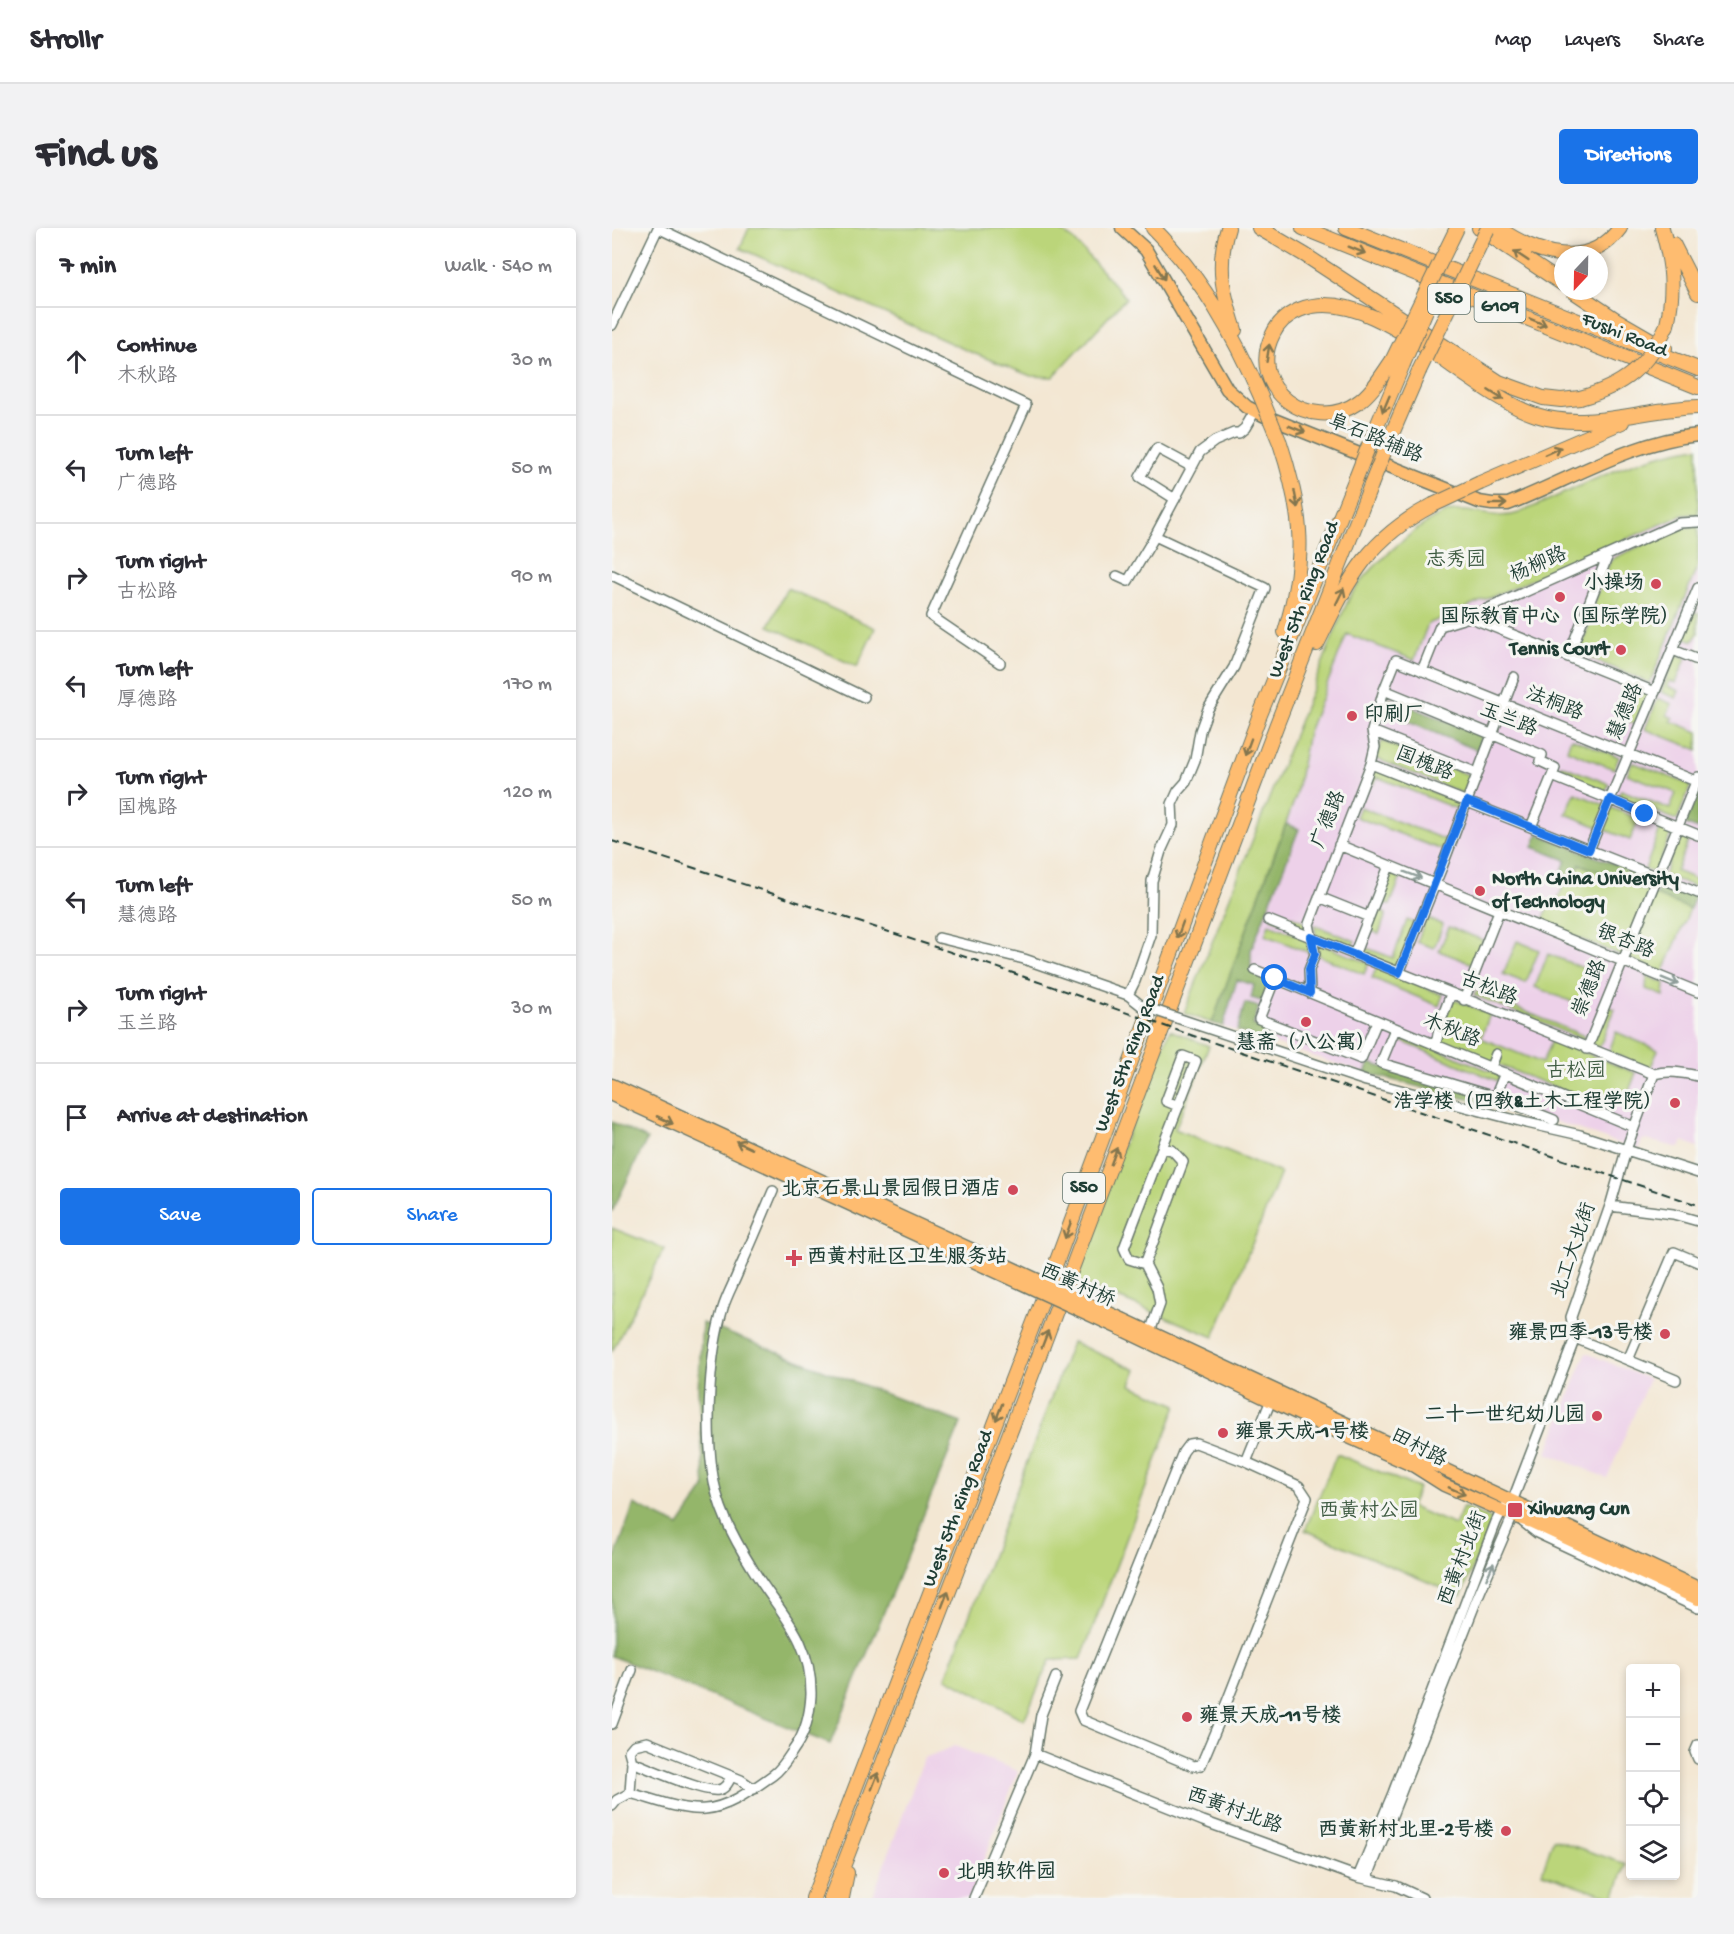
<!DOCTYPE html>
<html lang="en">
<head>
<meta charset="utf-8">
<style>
  body { margin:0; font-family:"Gochi Hand","LXGW WenKai TC",sans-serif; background:#f2f2f3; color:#2b2b33 }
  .controls { position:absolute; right:18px; bottom:18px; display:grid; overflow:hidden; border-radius:6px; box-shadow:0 3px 9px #0003 }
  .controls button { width:54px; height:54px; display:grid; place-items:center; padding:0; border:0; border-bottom:2px solid #e1e1e2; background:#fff; color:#2b2b33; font:30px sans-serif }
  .compass { position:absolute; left:942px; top:18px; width:54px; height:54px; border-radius:50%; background:#fff; box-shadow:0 3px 9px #0003; rotate:202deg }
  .stop { position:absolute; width:18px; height:18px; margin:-14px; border:4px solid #1a73e8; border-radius:50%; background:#fff }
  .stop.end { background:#1a73e8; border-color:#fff; box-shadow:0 2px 6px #0008 }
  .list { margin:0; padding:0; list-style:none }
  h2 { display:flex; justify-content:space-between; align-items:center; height:78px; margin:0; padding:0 24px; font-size:26px }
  h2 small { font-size:20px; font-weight:400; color:#7c7c81 }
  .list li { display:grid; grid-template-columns:39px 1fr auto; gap:18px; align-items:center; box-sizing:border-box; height:108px; padding:0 24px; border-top:2px solid #e1e1e2 }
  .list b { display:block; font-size:22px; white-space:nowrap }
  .list p { margin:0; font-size:20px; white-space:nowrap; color:#7c7c81 }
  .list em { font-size:20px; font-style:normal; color:#7c7c81 }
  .actions { display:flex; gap:12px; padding:18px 24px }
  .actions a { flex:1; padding:14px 0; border:2px solid #1a73e8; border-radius:6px; text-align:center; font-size:21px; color:#1a73e8 }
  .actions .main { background:#1a73e8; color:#fff }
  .icon { flex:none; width:33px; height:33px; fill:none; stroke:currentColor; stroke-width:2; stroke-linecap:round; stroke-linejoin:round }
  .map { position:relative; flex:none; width:1086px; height:1670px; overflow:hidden; border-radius:6px }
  header { display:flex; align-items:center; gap:36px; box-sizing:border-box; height:84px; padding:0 30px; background:#fff; border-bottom:2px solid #e1e1e2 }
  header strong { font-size:28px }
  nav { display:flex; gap:33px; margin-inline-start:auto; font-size:21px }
  .intro { display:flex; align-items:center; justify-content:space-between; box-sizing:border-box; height:144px; padding:0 36px }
  h1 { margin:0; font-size:42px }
  .button { padding:15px 27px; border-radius:6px; background:#1a73e8; color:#fff; font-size:21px; font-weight:700 }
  main { display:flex; gap:36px; padding:0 36px }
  aside { flex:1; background:#fff; border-radius:6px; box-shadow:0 3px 9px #0003 }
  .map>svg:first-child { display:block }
</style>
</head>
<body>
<header>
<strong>Strollr</strong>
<nav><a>Map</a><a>Layers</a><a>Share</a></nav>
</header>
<div class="intro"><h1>Find us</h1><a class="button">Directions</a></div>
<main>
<aside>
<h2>7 min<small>Walk · 540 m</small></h2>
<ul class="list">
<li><svg class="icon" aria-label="ahead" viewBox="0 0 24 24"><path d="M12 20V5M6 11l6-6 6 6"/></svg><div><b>Continue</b><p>木秋路</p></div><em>30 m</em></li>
<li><svg class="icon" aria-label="left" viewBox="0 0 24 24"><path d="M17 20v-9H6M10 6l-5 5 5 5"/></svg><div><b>Turn left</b><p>广德路</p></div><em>50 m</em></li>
<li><svg class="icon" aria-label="right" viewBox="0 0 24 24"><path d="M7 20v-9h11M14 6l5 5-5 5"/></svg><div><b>Turn right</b><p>古松路</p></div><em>90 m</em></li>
<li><svg class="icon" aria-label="left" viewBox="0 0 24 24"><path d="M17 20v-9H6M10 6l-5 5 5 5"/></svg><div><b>Turn left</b><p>厚德路</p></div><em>170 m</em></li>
<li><svg class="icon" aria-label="right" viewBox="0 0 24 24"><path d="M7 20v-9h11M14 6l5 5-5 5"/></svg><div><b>Turn right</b><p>国槐路</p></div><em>120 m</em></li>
<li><svg class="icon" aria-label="left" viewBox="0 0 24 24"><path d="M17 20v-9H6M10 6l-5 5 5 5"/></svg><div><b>Turn left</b><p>慧德路</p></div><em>50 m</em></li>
<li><svg class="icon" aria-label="right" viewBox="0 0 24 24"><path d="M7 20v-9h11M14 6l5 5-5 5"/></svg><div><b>Turn right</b><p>玉兰路</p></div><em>30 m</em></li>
<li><svg class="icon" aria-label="arrive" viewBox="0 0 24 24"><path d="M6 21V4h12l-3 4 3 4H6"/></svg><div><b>Arrive at destination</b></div></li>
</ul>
<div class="actions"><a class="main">Save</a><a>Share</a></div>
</aside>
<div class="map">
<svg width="1086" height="1670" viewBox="0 0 1086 1670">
  <rect width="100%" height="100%" fill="#f6f6f2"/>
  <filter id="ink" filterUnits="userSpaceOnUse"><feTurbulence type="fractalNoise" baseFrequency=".0167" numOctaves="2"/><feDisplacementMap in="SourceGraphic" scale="12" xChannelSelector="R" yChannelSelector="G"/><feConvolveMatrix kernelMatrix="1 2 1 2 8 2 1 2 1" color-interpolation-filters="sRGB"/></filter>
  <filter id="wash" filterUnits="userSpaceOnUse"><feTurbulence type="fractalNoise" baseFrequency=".008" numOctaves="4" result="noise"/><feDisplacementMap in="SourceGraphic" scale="24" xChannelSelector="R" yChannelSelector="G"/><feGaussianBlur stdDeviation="1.35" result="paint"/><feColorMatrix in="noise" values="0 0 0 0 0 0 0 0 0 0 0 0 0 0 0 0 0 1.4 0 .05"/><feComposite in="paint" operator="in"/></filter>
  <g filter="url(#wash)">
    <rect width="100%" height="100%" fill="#f3e7d3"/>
    <path fill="#edd1e9" d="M1086,286v633l-15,-6 -3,7 -37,-9 -5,11 -81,-28 -192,-49 -153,-50 84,-227 12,-64 39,-98 66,26 15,-36 255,-109z
      M974,1125l63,26 -42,99 -60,-25z
      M343,1518l63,25 -49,127h-97l52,-140z"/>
    <path fill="#bbd57a" stroke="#6d8957" stroke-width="1.5" d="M137,0h308l17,12 52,58 -73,79 -22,-1 -63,-25 -228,-103z
      M1086,219v67l-15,1 -255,109 -14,36 -67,-26 -39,98 -12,64 -84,227 -28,-10 152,-384c5,-12 10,-26 17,-37 17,-24 72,-78 102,-81 21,-2 43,10 64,2 60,-25 114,-57 179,-66z
      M1086,298v39l-48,118 -72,-30 14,-35 -3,-2 21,-54 6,-5 64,-29z
      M175,360l88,40 -18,39 -88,-41z
      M1082,384l4,1v20l-5,8 -9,-4z
      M1064,426l10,4 -10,25 -6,-2 -2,5 11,5 -3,7 -15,-6z
      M1022,460l16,7 -13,31 -10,-5 7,-17 -6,-3z
      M1046,470l14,6 -5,11 6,3 -2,3 27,11v18l-53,-21z
      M959,510l48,19 -5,12 -47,-19z
      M770,513l89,35 -7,18 -89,-36z
      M1020,534l59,23 -14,35 -59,-23 3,-7 49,19 6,-16 -49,-19z
      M949,537l48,19 -4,8 -47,-19z
      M761,540l87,35 -3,6 -80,-32 -3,7 -6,-3z
      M963,565l64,26 -9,21 -64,-26z
      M748,579l86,33 -4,10 -86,-33z
      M1049,599l11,4 -17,42 -10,-4z
      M1069,603l17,7v6l-9,-4 -13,31 22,9v8l-34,-13z
      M968,636l110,45 -27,64 -121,-50 8,-21 6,2 11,-28 7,3z
      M780,645l9,4 -11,28 -10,-3z
      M663,682l29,11 2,11 -34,-14z
      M766,682l8,4 -7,20 -9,-4z
      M814,690l17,7 -9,23 -17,-6z
      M795,692l9,4 -18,45 -37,-15 3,-7 29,11z
      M657,696l38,15 3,14 -45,-18z
      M702,697l41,16 -4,9 -35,-14z
      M837,699l34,13 -10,24 -34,-13z
      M905,713l22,9 -13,33 -23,-9z
      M705,715l52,20 -5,11 -45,-18z
      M936,726l45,18 -13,33 -45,-18z
      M765,739l66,28 -4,11 -67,-28z
      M1035,748l18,7 -1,13 -18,-7z
      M864,763l108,45 -1,4 -109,-45z
      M841,771l37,15 -9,24 61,25 10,-24 84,34 -7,18 -18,1 -6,15 -165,-65 3,-18z
      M995,778l8,3 -16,39 -8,-3z
      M558,802l39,16 -34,83 106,44 -67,164 -145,-59z
      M1004,804l42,18 -8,19 -41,-17z
      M786,805l102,42 -2,6 -102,-42z
      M0,1000l52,21 -52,103z
      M460,1114l64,28 -5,15 46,20 -96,254 -31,1 -26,60 -78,-42z
      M725,1226l81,34 -7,19 44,18 8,-18 30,13 -32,76 -156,-66z
      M941,1611l73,25 -12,34 -72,-25z"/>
    <path fill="#94b66a" stroke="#5a7a4f" stroke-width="1.5" d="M775,469l95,39 -5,14 -93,-38z
      M1086,564v37l-13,-5z
      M674,596l13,5 -48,121v22l19,8 -8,21 -11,-3 3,-13 -17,-5 -14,46 -11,-3z
      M926,606l112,44 -5,12 -65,-26 -6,15 -13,-5 5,-14 -33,-13z
      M1049,654l34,14 -5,13 -34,-14z
      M633,775l14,4 -6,18 21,7 -4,10 -33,-11z
      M757,835l125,36 56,21 -185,-47z
      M0,894l35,17 -35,73z
      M90,1095l259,100 -131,321 -218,-88v-90l22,-62 45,22 26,-38 -7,-98z"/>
  </g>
  <g filter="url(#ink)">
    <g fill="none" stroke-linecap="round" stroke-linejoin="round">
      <g stroke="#69786c" stroke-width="12">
        <path id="minor" d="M46,0l368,177 -95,211 69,47
          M0,97l46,-97
          M563,271l-35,-22 17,-29 35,19
          M0,347l252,122
          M505,348l11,5 27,-45
          M857,389l186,75
          M956,429l40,-102
          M1083,431l-22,-9 25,10
          M810,443l18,-45 29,-9 210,-94 19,-1
          M772,462l158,65 -2,6 15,7 -3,8 146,59
          M760,503l105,42
          M759,536l327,129
          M919,599l21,-51
          M727,617l359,147
          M977,622l109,-262
          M707,669l50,20
          M656,692l386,154c15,-4 29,-1 44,2
          M327,710l85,21 104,36
          M742,727l35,-89
          M643,742l379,157
          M787,745l43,-106 72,-190
          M663,750l-16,41 102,40 16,-38
          M698,765l-1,-23 6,-16 -6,-30 62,-160 4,-17 -3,-16 12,-41 12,-30 302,122
          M852,772l35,-89
          M530,778l-14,-11 7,-14 16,-46 1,-54 9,-30 12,-26 -1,-21 6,-13 8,-9 9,-22 5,-29 8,-22 26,-42 31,-79 -110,-52 45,-84 15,-11 19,-8h5l6,-5 10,-17
          M565,790l189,63 161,42 53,12 118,38
          M783,801l-14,34 114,34 59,23
          M824,817l4,-22 11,-29
          M975,821l111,-272
          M879,839l5,-13
          M883,869l10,-24
          M550,920l34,-87 -13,-5 -17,45 12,5
          M998,978l63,8 25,7
          M533,1036l-16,-5 -5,-11 38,-100 10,2 11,12 -38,102 12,24 3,16 -10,28
          M963,1110l101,42
          M1016,1132l46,-108 24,10
          M584,1215l50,19 53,24 8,12 -90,229 -16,38 -8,1 -110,-46 -4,-9 104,-259 6,-8z
          M634,1234l25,-62
          M911,1294l14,11 161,75
          M0,1496l20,-54
          M1086,1517l-3,7 3,7
          M423,1526l168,67 155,56 38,9 26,12
          M20,1534c17,6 71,31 86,28 7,-1 10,-7 13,-13
          M18,1565l2,-31 -3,-11 5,-6 13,-3 94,38 13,9
          M0,1578l5,-6 13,-7c23,6 51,18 75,16 25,-2 48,-20 68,-34 10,-7 16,-19 23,-29 10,-15 14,-33 15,-51 1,-58 -33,-83 -60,-129 -18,-29 -35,-61 -39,-96 -6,-48 -3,-116 11,-162 4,-13 11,-25 16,-38 12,-26 23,-53 34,-79
          M746,1649l35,-84 103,-271 6,-12 3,-3
          M755,1651l110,-280 36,-84 -1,-13 63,-164 -4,-21 40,-114 16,-56 27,-73
          M362,1670l61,-144 6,-39 15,-38"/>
      </g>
      <g stroke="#69786c" stroke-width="15">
        <path id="major" d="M510,0l24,22 81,139 20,18 20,10 212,85 13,2h16c61,-24 125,-63 190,-69
          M0,857l376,172
          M0,867l372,171
          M512,1092l574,268
          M509,1101l203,97 90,40 30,19 75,33 13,4 166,77"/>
      </g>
      <g stroke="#69786c" stroke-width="16">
        <path id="highway" d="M541,0c48,48 81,107 108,169
          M616,0c-12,38 -5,65 7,102
          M647,0l46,27 194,127 44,16 18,2 19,-2
          M691,0l395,159
          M734,0l352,141
          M867,0l84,56
          M886,0c38,26 90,44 122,0
          M1050,0c10,36 13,60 5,97
          M1061,16l25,49
          M961,63l42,28 50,29
          M780,133c-10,14 -20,32 -35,42 -46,32 -112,-15 -84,-69 5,-11 14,-19 26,-24 73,-30 169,84 237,105 53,17 109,-7 162,-8
          M668,215c23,70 27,117 5,189
          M757,217l34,-81
          M773,222l34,-79
          M868,255l142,-61
          M705,416c32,-65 49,-104 116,-139
          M201,1670l226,-589 220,-592 97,-239
          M219,1670l191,-497 255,-677 94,-239
          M230,1670l5,-25"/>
      </g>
      <use href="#minor" stroke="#fff" stroke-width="9"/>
      <use href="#major" stroke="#febc70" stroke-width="12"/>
      <use href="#highway" stroke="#febc70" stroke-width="14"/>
      <path stroke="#1f3d34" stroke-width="2" stroke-dasharray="9 4.5" stroke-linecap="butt" d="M0,613l381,125 186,65 519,174"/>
      <g stroke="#69786c" stroke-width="12" stroke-linecap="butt">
        <path id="minor-bridge" d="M530,778l35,12"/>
      </g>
      <g stroke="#69786c" stroke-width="15" stroke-linecap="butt">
        <path id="major-bridge" d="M376,1029l136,63
          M372,1038l137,63"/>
      </g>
      <g stroke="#69786c" stroke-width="16" stroke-linecap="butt">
        <path id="highway-bridge" d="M780,133l65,-133
          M791,136l23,-54
          M807,143l69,-143
          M649,169l19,46
          M968,170c44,-12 68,-32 87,-73
          M744,250l13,-33
          M759,257l14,-35
          M821,277l47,-22"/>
      </g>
      <use href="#minor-bridge" stroke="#fff" stroke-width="9"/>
      <use href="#major-bridge" stroke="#febc70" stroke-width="12"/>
      <use href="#highway-bridge" stroke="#febc70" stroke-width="14"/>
    </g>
    <defs><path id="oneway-shaft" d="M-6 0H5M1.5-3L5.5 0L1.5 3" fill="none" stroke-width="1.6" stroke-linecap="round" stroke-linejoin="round" transform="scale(1.5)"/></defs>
    <g stroke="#83764f">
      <use href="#oneway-shaft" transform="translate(745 22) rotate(22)"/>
      <use href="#oneway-shaft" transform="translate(909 28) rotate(-146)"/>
      <use href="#oneway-shaft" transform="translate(548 44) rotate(59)"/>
      <use href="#oneway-shaft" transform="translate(926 94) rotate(22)"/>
      <use href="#oneway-shaft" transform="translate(656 125) rotate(-81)"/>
      <use href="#oneway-shaft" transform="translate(884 167) rotate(32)"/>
      <use href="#oneway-shaft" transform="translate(774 176) rotate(113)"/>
      <use href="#oneway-shaft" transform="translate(685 201) rotate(22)"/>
      <use href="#oneway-shaft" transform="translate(941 223) rotate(-24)"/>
      <use href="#oneway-shaft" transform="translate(684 271) rotate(79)"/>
      <use href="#oneway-shaft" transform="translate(886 276)"/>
      <use href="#oneway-shaft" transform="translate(728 368) rotate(-64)"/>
      <use href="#oneway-shaft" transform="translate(636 519) rotate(110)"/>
      <use href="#oneway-shaft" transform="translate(568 702) rotate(110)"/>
      <use href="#oneway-shaft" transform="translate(53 892) rotate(25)"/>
      <use href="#oneway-shaft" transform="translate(132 917) rotate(-155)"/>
      <use href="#oneway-shaft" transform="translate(502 928) rotate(-69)"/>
      <use href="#oneway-shaft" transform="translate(456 1002) rotate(110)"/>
      <use href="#oneway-shaft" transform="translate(433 1111) rotate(-69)"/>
      <use href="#oneway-shaft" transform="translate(387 1184) rotate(111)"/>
      <use href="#oneway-shaft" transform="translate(845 1263) rotate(24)"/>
      <use href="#oneway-shaft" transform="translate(333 1371) rotate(-69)"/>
      <use href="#oneway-shaft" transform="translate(263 1553) rotate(-69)"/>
    </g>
    <g stroke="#8f9e9a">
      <use href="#oneway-shaft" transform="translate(801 647) rotate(20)"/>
      <use href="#oneway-shaft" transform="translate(1058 753) rotate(22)"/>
      <use href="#oneway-shaft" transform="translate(878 1343) rotate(-66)"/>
    </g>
  </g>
  <g fill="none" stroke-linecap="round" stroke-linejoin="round" filter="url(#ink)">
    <path stroke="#1a73e8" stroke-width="8" d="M663,750l35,15 -1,-24 6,-15 -4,-17 88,36 68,-172 122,49 21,-51 35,15"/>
  </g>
  <g fill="#d1495b" stroke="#f6f6f2" stroke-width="2">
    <circle cx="1044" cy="356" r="6"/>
    <circle cx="948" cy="369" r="6"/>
    <circle cx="1009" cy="422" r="6"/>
    <circle cx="740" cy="488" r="6"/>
    <circle cx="868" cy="663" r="6"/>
    <circle cx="694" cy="794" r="6"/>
    <circle cx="1063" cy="875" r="6"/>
    <circle cx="401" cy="962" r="6"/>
    <path d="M179 1021h6v6h6v6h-6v6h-6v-6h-6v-6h6z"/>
    <circle cx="1053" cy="1106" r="6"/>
    <circle cx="985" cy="1188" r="6"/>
    <circle cx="611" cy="1205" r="6"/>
    <rect x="895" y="1274" width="16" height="16" rx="3"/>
    <circle cx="575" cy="1489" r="6"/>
    <circle cx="894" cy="1603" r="6"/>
    <circle cx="332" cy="1645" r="6"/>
  </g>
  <g text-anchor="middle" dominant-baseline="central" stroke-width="6" stroke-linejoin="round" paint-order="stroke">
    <g fill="#f6f6f2" stroke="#60746d" stroke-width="1.5">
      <rect x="816" y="56" width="42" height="30" rx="4.5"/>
      <rect x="862.5" y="64" width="51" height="30" rx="4.5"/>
      <rect x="451" y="945" width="42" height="30" rx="4.5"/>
    </g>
    <g font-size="18" font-weight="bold" fill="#1f3d34">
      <text x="837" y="71">S50</text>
      <text x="888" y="79">G109</text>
      <text x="472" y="960">S50</text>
    </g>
    <g font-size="20" fill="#1f3d34" stroke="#f6f6f2">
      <text transform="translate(1012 108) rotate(22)">Fushi Road</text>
      <text transform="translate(763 212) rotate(22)">阜石路辅路</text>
      <text transform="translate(927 338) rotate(-24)">杨柳路</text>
      <text transform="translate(693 372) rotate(-69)">West 5th Ring Road</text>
      <text transform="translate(942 477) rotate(22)">法桐路</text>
      <text transform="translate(1015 484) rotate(-67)">慧德路</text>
      <text transform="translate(896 493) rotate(22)">玉兰路</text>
      <text transform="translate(812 537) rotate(22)">国槐路</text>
      <text transform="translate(718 592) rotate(-68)">广德路</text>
      <text transform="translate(1013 715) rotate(22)">银杏路</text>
      <text transform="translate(979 761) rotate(-68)">崇德路</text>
      <text transform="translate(876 762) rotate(22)">古松路</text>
      <text transform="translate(839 804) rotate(22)">木秋路</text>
      <text transform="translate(519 826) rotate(-69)">West 5th Ring Road</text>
      <text transform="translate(963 1023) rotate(-71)">北工大北街</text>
      <text transform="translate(465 1059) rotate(24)">西黄村桥</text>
      <text transform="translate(806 1221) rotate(28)">田村路</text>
      <text transform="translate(347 1281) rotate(-69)">West 5th Ring Road</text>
      <text transform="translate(852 1331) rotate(-69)">西黄村北街</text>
      <text transform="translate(622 1584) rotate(20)">西黄村北路</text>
    </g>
    <g font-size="20" fill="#3e5b42" stroke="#f6f6f2">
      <text x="844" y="333">志秀园</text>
      <text x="964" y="844">古松园</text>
      <text x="757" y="1284">西黄村公园</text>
    </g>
    <g font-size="20" font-weight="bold" fill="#1f3d34" stroke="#f6f6f2" text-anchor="end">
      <text x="1032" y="356">小操场</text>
      <text x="948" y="390" text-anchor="middle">国际教育中心（国际学院）</text>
      <text x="997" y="422">Tennis Court</text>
      <text x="752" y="488" text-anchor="start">印刷厂</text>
      <text x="880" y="652" text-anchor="start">North China University<tspan x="880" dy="23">of Technology</tspan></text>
      <text x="694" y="816" text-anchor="middle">慧斋（八公寓）</text>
      <text x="1051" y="875">浩学楼（四教&amp;土木工程学院）</text>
      <text x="389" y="962">北京石景山景园假日酒店</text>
      <text x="195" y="1030" text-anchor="start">西黄村社区卫生服务站</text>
      <text x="1041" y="1106">雍景四季-13号楼</text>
      <text x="973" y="1188">二十一世纪幼儿园</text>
      <text x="623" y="1205" text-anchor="start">雍景天成-1号楼</text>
      <text x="916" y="1282" text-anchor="start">Xihuang Cun</text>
      <text x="587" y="1489" text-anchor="start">雍景天成-11号楼</text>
      <text x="882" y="1603">西黄新村北里-2号楼</text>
      <text x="344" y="1645" text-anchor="start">北明软件园</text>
    </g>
  </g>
</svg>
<div class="controls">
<button>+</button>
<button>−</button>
<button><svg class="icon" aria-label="locate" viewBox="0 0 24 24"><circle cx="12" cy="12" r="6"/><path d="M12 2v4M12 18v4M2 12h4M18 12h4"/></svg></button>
<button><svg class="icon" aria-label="layers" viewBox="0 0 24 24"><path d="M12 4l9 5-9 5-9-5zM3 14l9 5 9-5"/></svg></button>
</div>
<svg class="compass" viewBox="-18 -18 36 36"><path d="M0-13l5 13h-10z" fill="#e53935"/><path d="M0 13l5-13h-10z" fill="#7c7c81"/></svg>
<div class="stop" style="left:663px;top:750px"></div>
<div class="stop end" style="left:1033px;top:586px"></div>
</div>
</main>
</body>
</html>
